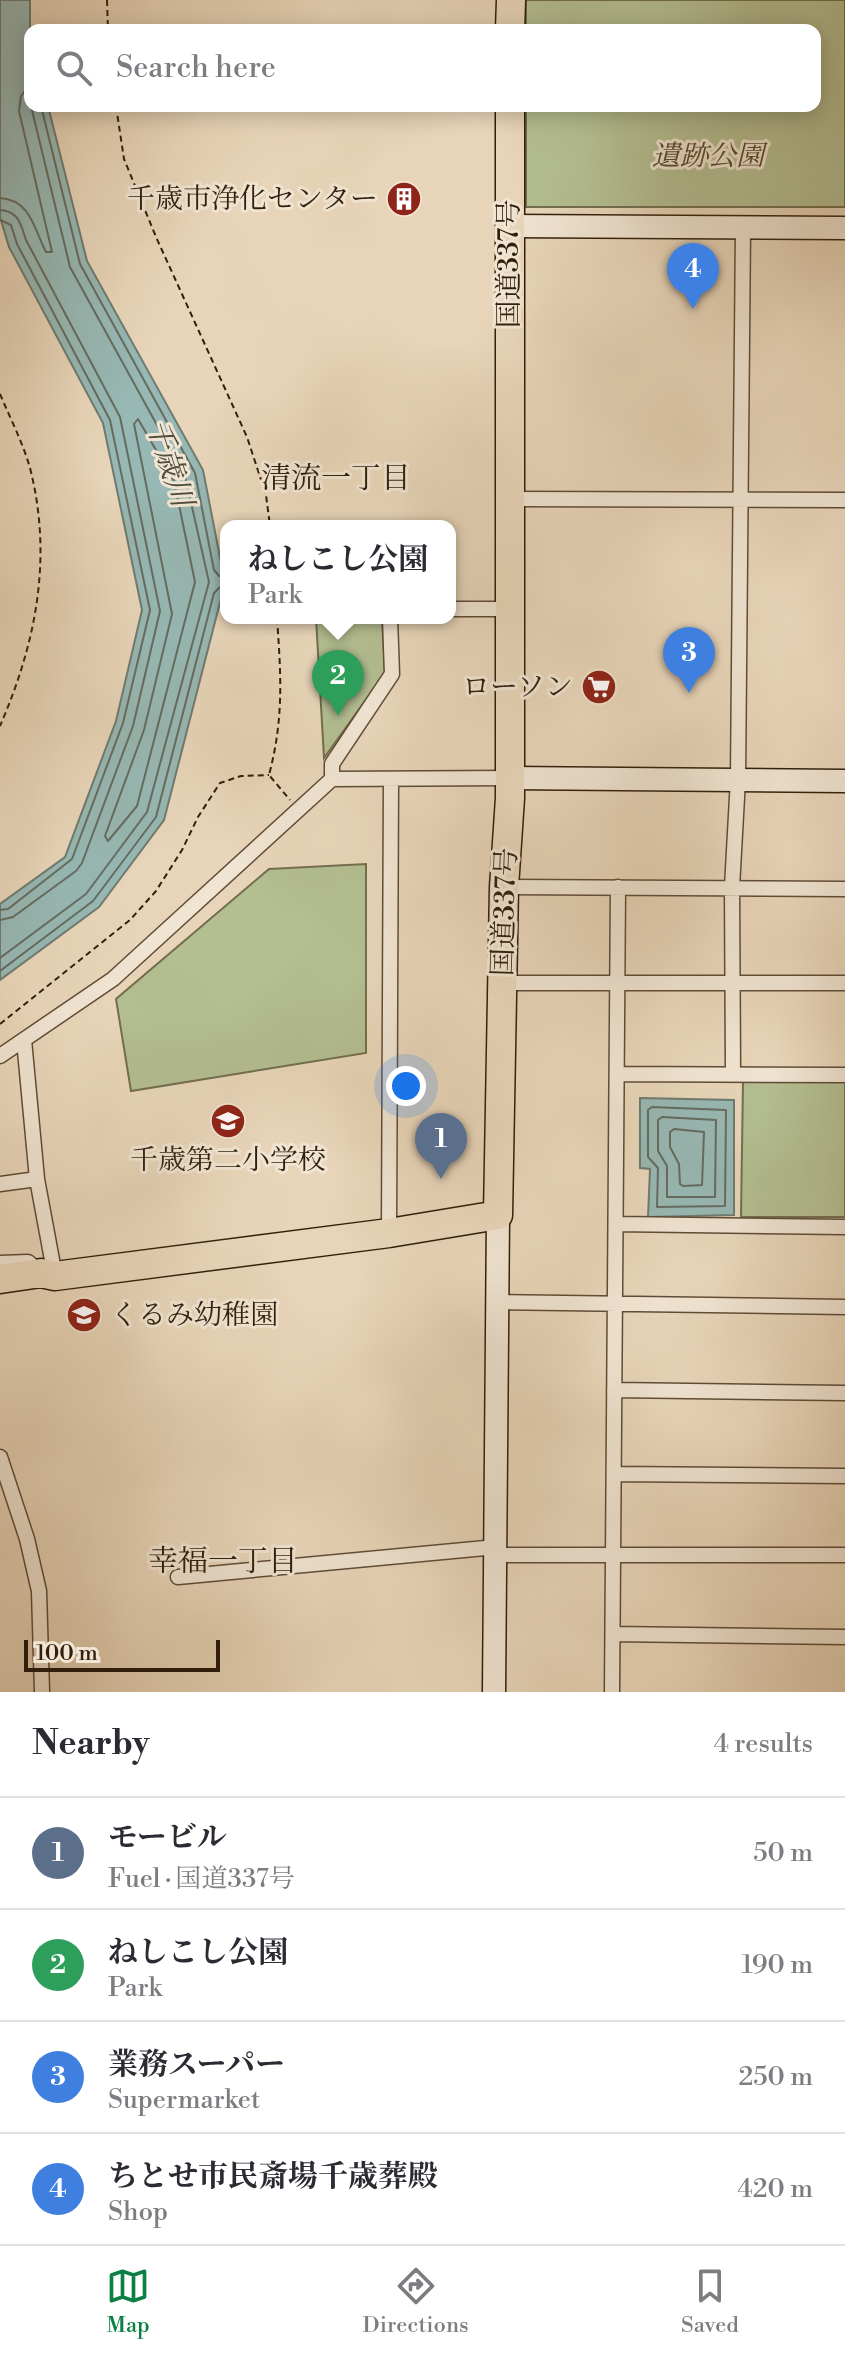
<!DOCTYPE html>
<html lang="en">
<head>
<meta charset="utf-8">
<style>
  body { margin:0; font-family:"Libre Bodoni","Noto Serif JP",serif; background:#f7f7f7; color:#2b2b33 }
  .scale { position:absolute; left:24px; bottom:20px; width:196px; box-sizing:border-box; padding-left:8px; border:4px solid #311f0b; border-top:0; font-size:22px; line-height:28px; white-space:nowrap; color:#311f0b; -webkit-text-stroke:6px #f0e4d2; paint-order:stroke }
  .you { position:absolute; left:406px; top:1086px; width:28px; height:28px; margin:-20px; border:6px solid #fff; border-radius:50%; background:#1a73e8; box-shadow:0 0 0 12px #1a73e833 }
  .badge { display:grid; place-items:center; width:52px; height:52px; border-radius:50%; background:#0b8043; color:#fff; font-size:26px; font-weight:700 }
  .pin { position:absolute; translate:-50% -66px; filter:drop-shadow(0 2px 4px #0008) }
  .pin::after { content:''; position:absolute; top:42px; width:28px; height:24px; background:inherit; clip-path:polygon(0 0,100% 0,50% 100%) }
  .popup { position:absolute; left:220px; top:520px; width:236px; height:104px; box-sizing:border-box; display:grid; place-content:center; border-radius:16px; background:#fff; filter:drop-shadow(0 2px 6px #0005); font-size:26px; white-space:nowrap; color:#7c7c81 }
  .popup b { font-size:30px; color:#2b2b33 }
  .popup::after { content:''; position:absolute; left:50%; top:100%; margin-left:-16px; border:16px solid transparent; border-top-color:#fff }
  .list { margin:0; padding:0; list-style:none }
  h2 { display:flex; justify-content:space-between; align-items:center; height:104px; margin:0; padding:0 32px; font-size:34px }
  h2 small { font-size:26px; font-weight:400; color:#7c7c81 }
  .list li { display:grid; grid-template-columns:52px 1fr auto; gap:24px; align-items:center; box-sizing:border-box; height:112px; padding:0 32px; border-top:2px solid #e1e1e2 }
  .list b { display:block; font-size:30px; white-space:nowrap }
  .list p { margin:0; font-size:26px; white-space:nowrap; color:#7c7c81 }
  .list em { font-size:26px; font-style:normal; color:#7c7c81 }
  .icon { flex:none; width:44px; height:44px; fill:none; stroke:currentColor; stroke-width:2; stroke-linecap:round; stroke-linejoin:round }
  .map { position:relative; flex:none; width:845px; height:1692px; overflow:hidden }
  .search { position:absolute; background:#fff; box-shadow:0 4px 20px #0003; left:24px; right:24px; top:24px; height:88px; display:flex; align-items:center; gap:20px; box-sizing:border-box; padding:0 28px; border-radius:16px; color:#7c7c81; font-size:30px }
  .sheet { height:552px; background:#fff }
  nav { display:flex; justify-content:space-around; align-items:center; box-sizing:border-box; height:112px; border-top:2px solid #e1e1e2; background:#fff; font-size:22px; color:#7c7c81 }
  nav a { display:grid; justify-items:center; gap:4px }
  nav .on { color:#0b8043 }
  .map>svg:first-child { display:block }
</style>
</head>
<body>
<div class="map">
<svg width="845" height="1692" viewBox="0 0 845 1692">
  <rect width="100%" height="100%" fill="#e8d5b9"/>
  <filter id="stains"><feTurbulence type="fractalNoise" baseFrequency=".0025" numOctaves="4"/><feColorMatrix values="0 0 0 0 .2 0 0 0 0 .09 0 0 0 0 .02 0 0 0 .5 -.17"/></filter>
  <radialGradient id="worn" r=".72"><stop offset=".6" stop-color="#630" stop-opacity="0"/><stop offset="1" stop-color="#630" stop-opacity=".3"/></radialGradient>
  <path fill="#b3be91" stroke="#726e4e" stroke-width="2" d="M526,0h319v207h-319v-101h289v-76h-289z
    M316,618h66l3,55 -61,85z
    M366,864v189l-235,38 -15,-92 153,-130z
    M743,1081l102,1v135h-104z"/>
  <path fill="#97b8b4" stroke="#6e7b70" stroke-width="2" d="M0,0h30v106h18l39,155 116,209 22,113 -61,237 -65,87 -99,73v-76l65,-47 51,-136 26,-111 -39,-187 -94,-176 -9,-30z
    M640,1098l94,2v115l-86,2 2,-48 -10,-1z"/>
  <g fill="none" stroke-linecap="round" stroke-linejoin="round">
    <path stroke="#646c60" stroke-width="2" d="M41,106l39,158 115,209 19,97 5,6 7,1
      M0,198c31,2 34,31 46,54h6l-33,-141 2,-15 9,-12
      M0,210c19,1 21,15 26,30l94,177 40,194 -27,115 -51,137 -6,8 -63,46 -13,3
      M0,220l11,5 6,19 93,176 40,190 -27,113 -51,136 -64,50 -8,1
      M138,419l36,62 21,101 -58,224 -29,35 -3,-5 39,-106 28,-116 -38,-190z
      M0,958l86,-64 61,-82 62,-230 -24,-106 -115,-209 -39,-161
      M0,971l93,-70 63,-84 58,-224 5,-5 7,-2
      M652,1107l74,3 -1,96 -68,1 1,-39 -10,-11v-47z
      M662,1117l54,3 -1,77h-48v-31l-9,-15v-31z
      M674,1129l30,3 -2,53 -19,1 -3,-2 -1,-20 -9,-17v-15z"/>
    <g stroke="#5f4c36" stroke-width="17">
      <path id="street" d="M510,499l335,1
        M450,609h60
        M332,779v-15l60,-90 -2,-56
        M504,887l341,2
        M502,983h343
        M24,1040l13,139 18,97
        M0,1056l113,-77 219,-200 178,-1
        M618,1074l227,1
        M733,1074l-1,-187 6,-108 5,-552
        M0,1184l37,-5
        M616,1224l229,3
        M389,1233l2,-454
        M0,1263l28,-1 6,5
        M498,1302l347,5
        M614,1390l231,3
        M0,1457l27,82 12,52 3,101
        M614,1474l231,2
        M496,1555h349
        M178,1577l318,-30
        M613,1634l232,3
        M612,1692l6,-805"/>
    </g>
    <g stroke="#311f0b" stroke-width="25">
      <path id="secondary" d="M509,226l336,2
        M510,778l335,3
        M494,1692l4,-477"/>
    </g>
    <g stroke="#311f0b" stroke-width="31">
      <path id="highway" d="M510,30l1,-30
        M0,1279l41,-6 14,3 334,-43 109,-18 6,-328 6,-89v-692"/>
    </g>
    <path stroke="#311f0b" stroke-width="2" stroke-dasharray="6 4" stroke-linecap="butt" d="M107,0l1,30
      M116,106l8,53 32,78 91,200 19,58 4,31
      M0,394c10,24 23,49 30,74 23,90 6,175 -30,258
      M277,618c4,58 7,100 -8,157l21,25
      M0,1024l130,-104 26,-29 26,-41 16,-33 22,-34 21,-7 28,-1"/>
    <use href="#street" stroke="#f0e4d2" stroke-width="14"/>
    <use href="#secondary" stroke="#f0e4d2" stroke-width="22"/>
    <use href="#highway" stroke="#e8d5b9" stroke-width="28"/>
  </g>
  <defs>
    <g id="building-disc" transform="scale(1.8)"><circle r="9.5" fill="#8f2418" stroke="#f0e4d2"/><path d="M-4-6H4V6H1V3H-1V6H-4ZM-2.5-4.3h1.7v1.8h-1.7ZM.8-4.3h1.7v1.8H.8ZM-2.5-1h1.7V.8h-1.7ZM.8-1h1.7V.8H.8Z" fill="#fff"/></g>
    <g id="supermarket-disc" transform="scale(1.8)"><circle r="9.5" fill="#8f2418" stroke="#f0e4d2"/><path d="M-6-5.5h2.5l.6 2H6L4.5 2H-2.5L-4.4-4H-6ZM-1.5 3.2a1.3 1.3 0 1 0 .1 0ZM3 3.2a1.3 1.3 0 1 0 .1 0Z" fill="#fff"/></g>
    <g id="school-disc" transform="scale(1.8)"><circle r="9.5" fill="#8f2418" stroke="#f0e4d2"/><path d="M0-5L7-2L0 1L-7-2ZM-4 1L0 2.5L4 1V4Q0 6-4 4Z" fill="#fff"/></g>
  </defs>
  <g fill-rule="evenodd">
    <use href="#building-disc" x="404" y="199"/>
    <use href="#supermarket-disc" x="599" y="687"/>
    <use href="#school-disc" x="228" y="1121"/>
    <use href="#school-disc" x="84" y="1315"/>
  </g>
  <g text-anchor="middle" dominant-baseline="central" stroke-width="6" stroke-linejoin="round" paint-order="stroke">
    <g font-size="28" font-style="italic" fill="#52472c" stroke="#f0e4d2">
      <text x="708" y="156">遺跡公園</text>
    </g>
    <g font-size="28" fill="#311f0b" stroke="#f0e4d2" text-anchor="end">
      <text x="378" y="199">千歳市浄化センター</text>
      <text x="573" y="687">ローソン</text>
      <text x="228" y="1160" text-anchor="middle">千歳第二小学校</text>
      <text x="110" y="1315" text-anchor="start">くるみ幼稚園</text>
    </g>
    <g font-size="28" fill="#311f0b" stroke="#f0e4d2">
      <text transform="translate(509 264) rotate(-90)">国道337号</text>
      <text transform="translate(505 912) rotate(-88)">国道337号</text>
    </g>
    <g font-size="30" font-style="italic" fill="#504d3e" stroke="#f0e4d2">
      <text transform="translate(169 463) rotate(72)">千歳川</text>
    </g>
    <g font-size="30" fill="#311f0b" stroke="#f0e4d2">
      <text x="336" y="479">清流一丁目</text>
      <text x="223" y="1562">幸福一丁目</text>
    </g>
  </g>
  <rect width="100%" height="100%" filter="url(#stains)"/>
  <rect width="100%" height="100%" fill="url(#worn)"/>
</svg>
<div class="scale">100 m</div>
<div class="you"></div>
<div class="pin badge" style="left:441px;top:1179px;background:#5c6f8a">1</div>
<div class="pin badge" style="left:338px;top:716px;background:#2e9e5b">2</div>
<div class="popup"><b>ねしこし公園</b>Park</div>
<div class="pin badge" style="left:689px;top:693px;background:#3f7fe0">3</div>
<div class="pin badge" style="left:693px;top:309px;background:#3f7fe0">4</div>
<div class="search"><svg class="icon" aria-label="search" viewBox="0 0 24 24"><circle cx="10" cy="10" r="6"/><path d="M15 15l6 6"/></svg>Search here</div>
</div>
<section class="sheet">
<h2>Nearby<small>4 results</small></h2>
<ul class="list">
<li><span class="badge" style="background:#5c6f8a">1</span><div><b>モービル</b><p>Fuel · 国道337号</p></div><em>50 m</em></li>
<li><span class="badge" style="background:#2e9e5b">2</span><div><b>ねしこし公園</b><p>Park</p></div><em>190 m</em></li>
<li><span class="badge" style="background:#3f7fe0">3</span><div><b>業務スーパー</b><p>Supermarket</p></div><em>250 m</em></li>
<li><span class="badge" style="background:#3f7fe0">4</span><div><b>ちとせ市民斎場千歳葬殿</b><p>Shop</p></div><em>420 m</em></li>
</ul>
</section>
<nav>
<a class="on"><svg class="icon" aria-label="map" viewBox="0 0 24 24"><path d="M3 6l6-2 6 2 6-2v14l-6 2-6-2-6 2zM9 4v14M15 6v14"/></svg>Map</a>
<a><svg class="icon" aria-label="directions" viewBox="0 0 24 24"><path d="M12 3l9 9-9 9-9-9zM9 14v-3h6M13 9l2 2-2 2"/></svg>Directions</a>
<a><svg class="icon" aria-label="saved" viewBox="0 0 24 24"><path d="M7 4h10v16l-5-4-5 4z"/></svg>Saved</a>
</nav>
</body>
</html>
